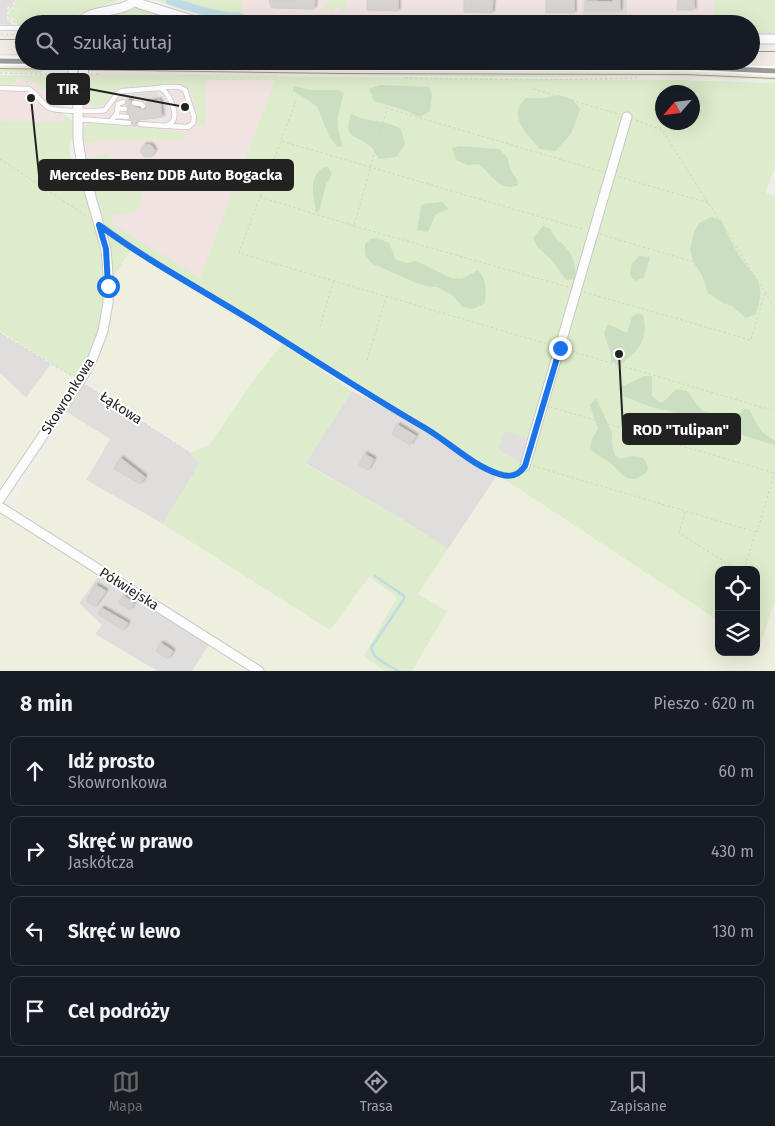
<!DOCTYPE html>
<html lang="pl">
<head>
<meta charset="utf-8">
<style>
  body { margin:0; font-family:"Fira Sans",sans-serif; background:#242831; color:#f1f3f6 }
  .controls { position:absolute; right:15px; bottom:15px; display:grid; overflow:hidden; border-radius:10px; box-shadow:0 5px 20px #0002 }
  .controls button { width:45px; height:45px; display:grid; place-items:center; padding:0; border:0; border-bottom:1px solid #363941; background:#171b24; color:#f1f3f6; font:25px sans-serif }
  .compass { position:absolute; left:655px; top:85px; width:45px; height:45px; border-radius:50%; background:#171b24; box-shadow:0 5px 20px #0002; rotate:242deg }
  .stop { position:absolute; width:15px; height:15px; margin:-11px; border:4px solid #1a73e8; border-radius:50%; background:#fff }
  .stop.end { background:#1a73e8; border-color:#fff; box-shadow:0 1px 5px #0008 }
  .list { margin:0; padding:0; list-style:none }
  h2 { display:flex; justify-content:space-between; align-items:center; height:65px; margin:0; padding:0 20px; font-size:21px }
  h2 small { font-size:16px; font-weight:400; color:#9ea1a6 }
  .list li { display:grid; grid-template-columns:32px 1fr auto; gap:15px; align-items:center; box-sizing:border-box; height:70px; margin:0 10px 10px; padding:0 10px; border:1px solid #363941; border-radius:10px }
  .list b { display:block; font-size:19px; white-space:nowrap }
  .list p { margin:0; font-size:16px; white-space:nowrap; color:#9ea1a6 }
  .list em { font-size:16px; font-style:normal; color:#9ea1a6 }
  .icon { flex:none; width:28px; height:28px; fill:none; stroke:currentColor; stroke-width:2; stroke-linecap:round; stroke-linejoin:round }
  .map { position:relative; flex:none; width:775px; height:671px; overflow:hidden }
  .search { position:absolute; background:#171b24; box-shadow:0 5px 20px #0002; left:15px; right:15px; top:15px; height:55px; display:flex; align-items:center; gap:12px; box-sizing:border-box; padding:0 18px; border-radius:28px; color:#9ea1a6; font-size:19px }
  .sheet { height:385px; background:#171b24 }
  nav { display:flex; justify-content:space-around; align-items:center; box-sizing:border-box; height:70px; border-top:1px solid #363941; background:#171b24; font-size:14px; color:#9ea1a6 }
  nav a { display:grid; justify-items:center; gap:2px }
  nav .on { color:#6a6968 }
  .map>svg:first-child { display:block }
</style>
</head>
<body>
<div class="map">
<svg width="775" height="671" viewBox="0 0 775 671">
  <defs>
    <filter id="shadow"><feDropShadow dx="2" dy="-2" stdDeviation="1" flood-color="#0004"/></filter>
  </defs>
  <rect width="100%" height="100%" fill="#f0eeeb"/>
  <path fill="#dfdedc" d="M582,0h45v24h-45z
    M0,333l51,31 -25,34 -26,-25z
    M80,381l110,72 10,10 -37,61 -77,-44 24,-41 -49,-30z
    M352,391l79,40 67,43 -50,75 -48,-31 -95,-55z
    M100,574l109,71 -17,26h-35l-62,-37 -16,-31z"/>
  <path fill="#f1e3e1" d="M242,0h340v24h-340z
    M627,0h87v24h-87z
    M101,73l177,2 -3,5 -78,207 -94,-59 -21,-62 -1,-67 2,-24z
    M0,78l53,1 9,10 2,33 -64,-1z"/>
  <path fill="#efefdf" d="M131,251l151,93 -32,41 -39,58 -18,9 -101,-66 -4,-8 18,-44 7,-32v-24z
    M51,364l29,17 -80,118v-126l26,25z
    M68,413l42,26 -24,41 77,44 167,106 38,-53 29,20 -33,59 21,15h-120l-249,-161 -2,-8z
    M498,474l221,147v31h37v-6l5,-4 14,-46v75h-363l35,-59 -29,-17z
    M0,510l100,64 -21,29 23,22 -7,9 62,37h-157z
    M209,645l39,26h-56z"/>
  <path fill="#ddeccb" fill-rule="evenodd" d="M15,0h104l-65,23 -30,1v1h-7l-2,-6 -6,-2 1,-7 5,-2z
    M157,0h85v24h-13z
    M330,0h16l-1,11 -4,2v-6h-7v6l-4,-4h-8z
    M714,0h61v35h-24v-11h-37z
    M132,8h6l57,16h-88v-10z
    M0,66l48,1 -8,6 -40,-1z
    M168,68l508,4 74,4 25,3v1l-97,-4 -184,1 -339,-5z
    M0,75l69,1c2,6 4,15 3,20 -1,14 -18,12 -25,5l3,-5 -7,-8 -5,3 3,-5 -12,-6 -2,5 -1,-6h-11l-1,5h-14z
    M102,75l574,5 99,3v82l-9,28 9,3v405l-14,41 -5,4v-76h-37v51c-173,-114 -344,-230 -521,-336l-2,2 -64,-39 -24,38v17l-28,78 -80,-50v-210l64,1v-7c11,4 10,14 10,25h-4l1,3 -2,2 2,19 16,24 -3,-30 22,-3 17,10v22l17,-1 3,6 -4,17 -11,4 -15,2 -2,8 89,55 75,-198h-69l-1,46 -8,-1c2,-11 -5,-39 -17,-42l-59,5 -6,3 -12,14 -9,2c-9,-7 -9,-20 -7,-30h11zM662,92h30v30h-30z
    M91,123l69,6 23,4 3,7h-87l-1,2 -13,1 -3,-2c0,-7 1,-14 9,-18z
    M282,344l70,47 -47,73 95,54 48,31 -30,45 29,17 -35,60h-27l-21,-15 33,-59 -28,-20 -39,53 -167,-106 37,-61 -10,-10 20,-9 40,-59z"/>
  <path fill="#cbdec1" d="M380,85l49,2 3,7 -2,17 -10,6 -13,-6 -33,-10 -5,-12z
    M293,86l17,4h29l5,3c-6,23 -10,30 -1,53l-5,1 -8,-9 -13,-31 -12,-9 -12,-7z
    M559,95l13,4 8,10 -9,25 -16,17 -15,-2c-9,-10 -27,-27 -21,-42 1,-3 5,-7 7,-9h17z
    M351,113c14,10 34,6 50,16l4,15 -9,13 -17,2c-3,-4 -5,-10 -9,-13 -16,-13 -27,-6 -19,-33z
    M460,146l39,3 9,9 2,11 7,11 1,5c-18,8 -27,-11 -39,-21l-12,1 -11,-5 -4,-12z
    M328,167l4,7 -6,11 -6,24 -4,4c-2,-17 -8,-33 6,-45z
    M442,202l7,7 -13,5 -8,18 -11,-2 4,-24 2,-2z
    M711,217l10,3c5,11 10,22 16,32 16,28 31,25 19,62l-10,4 -14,-12 -9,-3 -15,-10 -6,-18 -8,-12 -4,-13 4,-17 5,-10z
    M543,226l8,3c2,10 9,11 15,19 8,8 10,20 9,31l-8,1c-6,-5 -8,-11 -12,-16 -8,-10 -18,-14 -22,-26z
    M377,238l12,5 7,17 10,3 10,-2 35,17 11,1 16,-9c9,11 8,20 7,33l-12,6 -10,-2 -11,-12 -15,-8 -11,-1 -12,-4 -43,-19 -6,-9v-10l6,-5z
    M639,256l11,1 -6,20 -9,4 -5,-6 1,-10z
    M636,314l7,1c6,24 -4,36 -23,50l-9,-4v-7l-7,-21 4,-9 19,9 5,-16z
    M644,376h8v20l8,7 7,-4 9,-10 11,2 14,19 25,8h9l9,-9 6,1c6,13 11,25 25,30v5l-47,-14 -34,-14 -43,-10 -28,-11 -4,-8z
    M596,398l16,35v12l3,10 5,4c12,-4 28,-6 28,11 -20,22 -28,-2 -43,-11 -7,-4 -10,-4 -15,-12l2,-8 6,-10 -8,-24z"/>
  <path fill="#e0dfde" d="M0,0h13v7h-6v12l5,6 -12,-1z
    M347,19l54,1v4h-54z
    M156,92l3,1 -2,5 -28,2 2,-6z
    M504,431l27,7 -8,27 -25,-16z"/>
  <path fill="#e2e1e5" d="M161,94l4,4 4,13h-3l1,6 -5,1 -2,-18 -12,1v4h-2l-1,-3 -16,-2 30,-2z"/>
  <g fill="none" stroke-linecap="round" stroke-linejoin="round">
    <path stroke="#bfdbe3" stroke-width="2.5" d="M375,576l29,20v3l-33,49c2,11 18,17 27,23"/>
    <path stroke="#bfdbe3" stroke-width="8" d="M170,1c23,7 46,15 70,16"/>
  </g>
  <path fill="#d7d4d2" stroke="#d3d0cc" filter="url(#shadow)" d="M269,0h46l-1,9 -41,-1 -2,-1z
    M367,0h31v11l-31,-1z
    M464,0h29l-1,13 -28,-1z
    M546,0h28v13h-28z
    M613,0h7v11h-35v-10l28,1z
    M678,0h16v10h-17z
    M127,100l4,1 1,5 12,4 3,-2v-6l13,-2 2,17 -23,3 -3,2v4h-4l1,-3 -3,-4 1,-3 -5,-3 3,-4 -3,-4z
    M144,145h7l4,6 -4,6h-7l-4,-6z
    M398,425l18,11 -6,9 -18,-11z
    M365,454l9,5 -6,11 -9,-5z
    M121,458l24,19 -5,7 -26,-15z
    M96,585l10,6 -11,16 -9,-6z
    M124,596l10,7 -4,7 -11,-7z
    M102,608l26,15 -5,7 -25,-16z
    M161,643l12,8 -5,8 -12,-8z"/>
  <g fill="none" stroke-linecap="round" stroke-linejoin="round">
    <g stroke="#c9c8c7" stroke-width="6">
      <path id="lane" d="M66,24l6,-2 5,2
        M0,28h24
        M162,87h17l6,3 9,27 -1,6 -5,4 -20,-1
        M0,88l29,1c8,5 12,14 20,19 6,3 49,4 56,2l12,-16 5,-3 38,-3c8,3 18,24 13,33 -2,3 -4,3 -7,5l-26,-2
        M134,103l7,1 2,2
        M117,109h8
        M115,116l12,1
        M78,119l51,4
        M111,121l6,-8 1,-9 5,-2
        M100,225c50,37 105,67 157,99 56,35 111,71 168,104 24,14 48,39 74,46 11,3 19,2 26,-8"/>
    </g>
    <g stroke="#c9c8c7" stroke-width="11">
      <path id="street" d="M135,1l5,3 65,20
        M78,24c14,-17 45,-10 57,-24
        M751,39h24
        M78,105l4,-12 2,-32
        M525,466l102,-349
        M0,499l80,-118 12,-21 11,-29 5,-28v-29l-2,-25 -24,-83 -4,-26v-34l-5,-31v-14
        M0,507l259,164"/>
    </g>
    <g stroke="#a79c86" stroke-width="16">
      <path id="primary" d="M0,47h24
        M751,59h24
        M0,61l341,5 346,1 88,4"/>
    </g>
    <path stroke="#dccecd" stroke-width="1" stroke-dasharray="2.5 2.5" stroke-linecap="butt" d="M14,0v8h-6v8l2,4 4,1 2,2
      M1,34l3,1 12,-1
      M0,73l64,2
      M91,75l8,-1
      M405,78l128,2 106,-2
      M533,89l85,25
      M636,120l26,10 113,178
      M281,140l15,-39
      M0,159l88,58
      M619,177l90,26
      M260,196l21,-55 304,89
      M354,226l214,61
      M600,234l100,30
      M584,292l167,48 14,-48
      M320,327l13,-45
      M0,333l72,43
      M551,345l-312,-92 21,-56 94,29 33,-118 216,64
      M567,350l208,61
      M367,360l19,-62
      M86,385l104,68
      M550,407l224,66
      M533,466l223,66 -12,38
      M685,512l-6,21 59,37
      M757,532l18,-61"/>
    <use href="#lane" stroke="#fdfcfc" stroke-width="4.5"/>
    <use href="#street" stroke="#fdfcfc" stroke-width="9"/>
    <use href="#primary" stroke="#f3ede7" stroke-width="14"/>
    <g stroke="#fff" stroke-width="9">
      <path id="bus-1" d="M0,61l341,5 346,1 88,4"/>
    </g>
    <use href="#bus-1" stroke="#9c9c9c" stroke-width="5"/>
  </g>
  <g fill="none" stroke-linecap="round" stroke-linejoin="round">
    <path stroke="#1a73e8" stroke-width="6" d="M108,286l-2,-37 -7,-24c50,37 105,66 158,99 56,35 111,71 168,104 24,14 48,38 74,46 11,4 19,2 26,-8l35,-118"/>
  </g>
  <g text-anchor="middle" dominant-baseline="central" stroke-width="4" stroke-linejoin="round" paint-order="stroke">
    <g font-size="14" fill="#222" stroke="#fff">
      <text transform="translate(68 396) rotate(-58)">Skowronkowa</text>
      <text transform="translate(121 408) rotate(33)">Łąkowa</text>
      <text transform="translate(129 589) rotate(32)">Półwiejska</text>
    </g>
  </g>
  <path fill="none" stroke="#222" stroke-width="2" d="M185 107L89 89M31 98L39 175M619 354L623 429"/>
  <g fill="#222" stroke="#fff" stroke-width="2">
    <circle cx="185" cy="107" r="5"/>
    <circle cx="31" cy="98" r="5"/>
    <circle cx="619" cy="354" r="5"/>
  </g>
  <g fill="#222" stroke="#222" stroke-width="2">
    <rect x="47" y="74" width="42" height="30" rx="5"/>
    <rect x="39" y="160" width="254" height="30" rx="5"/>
    <rect x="623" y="414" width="117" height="30" rx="5"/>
  </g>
  <g font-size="15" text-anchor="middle" font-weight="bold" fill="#fff">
    <text x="68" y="94">TIR</text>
    <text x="166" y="180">Mercedes-Benz DDB Auto Bogacka</text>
    <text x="681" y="435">ROD "Tulipan"</text>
  </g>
</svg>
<div class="controls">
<button><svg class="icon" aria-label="locate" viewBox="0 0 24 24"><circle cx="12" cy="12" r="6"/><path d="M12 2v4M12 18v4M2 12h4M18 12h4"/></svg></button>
<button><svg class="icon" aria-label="layers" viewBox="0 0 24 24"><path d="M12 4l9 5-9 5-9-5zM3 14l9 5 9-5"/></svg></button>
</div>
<svg class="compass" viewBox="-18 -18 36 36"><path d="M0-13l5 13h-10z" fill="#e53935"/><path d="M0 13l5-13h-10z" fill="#9ea1a6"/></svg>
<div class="stop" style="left:108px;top:286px"></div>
<div class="stop end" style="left:560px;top:348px"></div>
<div class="search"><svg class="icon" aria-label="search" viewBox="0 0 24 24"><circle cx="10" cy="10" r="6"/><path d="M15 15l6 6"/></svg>Szukaj tutaj</div>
</div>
<section class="sheet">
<h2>8 min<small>Pieszo · 620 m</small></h2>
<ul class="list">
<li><svg class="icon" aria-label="ahead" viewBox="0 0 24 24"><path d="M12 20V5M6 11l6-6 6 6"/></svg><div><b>Idź prosto</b><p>Skowronkowa</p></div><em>60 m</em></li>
<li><svg class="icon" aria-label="right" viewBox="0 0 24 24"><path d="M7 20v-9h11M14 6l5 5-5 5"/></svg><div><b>Skręć w prawo</b><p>Jaskółcza</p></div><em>430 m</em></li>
<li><svg class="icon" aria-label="left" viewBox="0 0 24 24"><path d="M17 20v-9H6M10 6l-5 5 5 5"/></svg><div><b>Skręć w lewo</b></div><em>130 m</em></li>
<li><svg class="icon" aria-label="arrive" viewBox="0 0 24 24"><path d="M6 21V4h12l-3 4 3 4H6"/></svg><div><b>Cel podróży</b></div></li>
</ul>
</section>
<nav>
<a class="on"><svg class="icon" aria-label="map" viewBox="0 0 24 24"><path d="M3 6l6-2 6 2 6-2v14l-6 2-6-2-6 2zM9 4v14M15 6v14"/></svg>Mapa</a>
<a><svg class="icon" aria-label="directions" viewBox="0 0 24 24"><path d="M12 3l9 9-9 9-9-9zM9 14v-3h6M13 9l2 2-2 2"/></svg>Trasa</a>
<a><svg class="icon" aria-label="saved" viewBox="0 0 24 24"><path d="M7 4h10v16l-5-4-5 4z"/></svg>Zapisane</a>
</nav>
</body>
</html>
